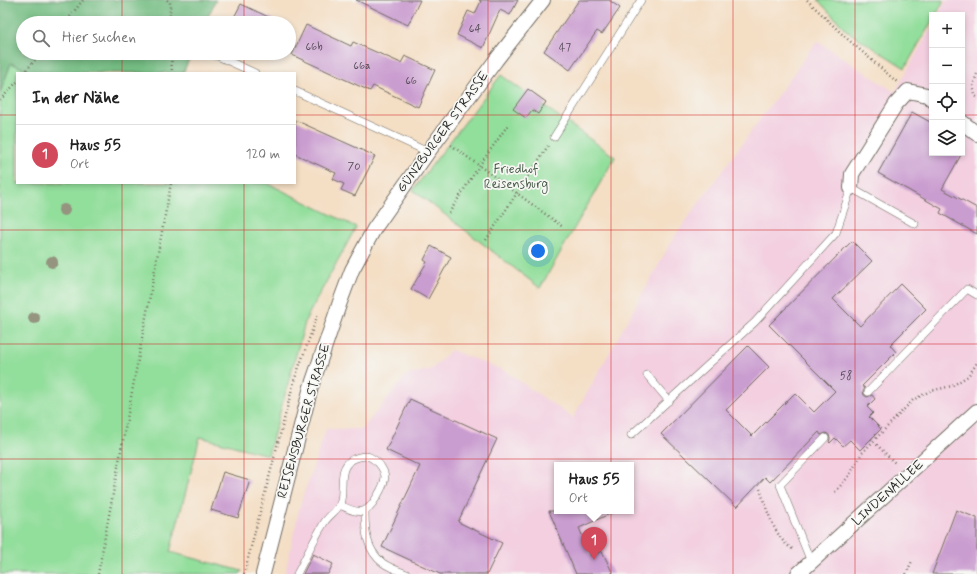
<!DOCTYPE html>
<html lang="de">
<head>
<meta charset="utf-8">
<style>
  body { margin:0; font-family:Mynerve,sans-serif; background:#f6f6f6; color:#222 }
  .controls { position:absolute; right:12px; top:12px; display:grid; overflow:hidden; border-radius:0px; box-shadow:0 2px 6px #0003 }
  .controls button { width:36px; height:36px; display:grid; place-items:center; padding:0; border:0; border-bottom:1px solid #e0e0e0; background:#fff; color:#222; font:20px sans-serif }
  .you { position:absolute; left:538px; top:251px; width:14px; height:14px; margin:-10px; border:3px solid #fff; border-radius:50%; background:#1a73e8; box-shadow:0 0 0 6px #1a73e833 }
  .badge { display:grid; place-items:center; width:26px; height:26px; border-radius:50%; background:#d1495b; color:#fff; font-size:13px; font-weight:700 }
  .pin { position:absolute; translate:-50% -33px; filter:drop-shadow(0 1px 2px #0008) }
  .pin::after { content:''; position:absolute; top:21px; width:14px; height:12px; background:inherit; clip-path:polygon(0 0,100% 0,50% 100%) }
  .popup { position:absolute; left:554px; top:462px; width:80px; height:52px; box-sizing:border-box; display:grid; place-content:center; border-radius:0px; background:#fff; filter:drop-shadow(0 1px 3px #0005); font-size:13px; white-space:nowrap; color:#767676 }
  .popup b { font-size:15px; color:#222 }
  .popup::after { content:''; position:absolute; left:50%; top:100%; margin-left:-8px; border:8px solid transparent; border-top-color:#fff }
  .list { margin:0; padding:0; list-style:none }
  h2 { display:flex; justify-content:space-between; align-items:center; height:52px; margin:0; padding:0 16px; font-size:17px }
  h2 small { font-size:13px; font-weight:400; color:#767676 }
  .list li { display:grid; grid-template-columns:26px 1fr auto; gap:12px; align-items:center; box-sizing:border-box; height:60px; padding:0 16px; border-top:1px solid #e0e0e0 }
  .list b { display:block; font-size:15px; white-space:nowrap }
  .list p { margin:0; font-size:13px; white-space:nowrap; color:#767676 }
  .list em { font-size:13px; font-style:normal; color:#767676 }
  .icon { flex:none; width:22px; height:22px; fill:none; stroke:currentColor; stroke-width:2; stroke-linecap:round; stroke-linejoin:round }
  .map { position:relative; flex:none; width:977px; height:574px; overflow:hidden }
  .search { position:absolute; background:#fff; box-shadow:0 2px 6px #0003; left:16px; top:16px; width:280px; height:44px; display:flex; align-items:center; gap:10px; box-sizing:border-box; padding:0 14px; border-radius:22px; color:#767676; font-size:15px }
  .panel { position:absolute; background:#fff; box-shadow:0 2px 6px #0003; left:16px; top:72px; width:280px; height:112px; border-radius:0px }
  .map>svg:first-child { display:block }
</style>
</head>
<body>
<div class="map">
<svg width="977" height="574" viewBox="0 0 977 574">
  <rect width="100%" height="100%" fill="#f6f6f2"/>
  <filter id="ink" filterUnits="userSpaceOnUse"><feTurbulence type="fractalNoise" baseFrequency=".025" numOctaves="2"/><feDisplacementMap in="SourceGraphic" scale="8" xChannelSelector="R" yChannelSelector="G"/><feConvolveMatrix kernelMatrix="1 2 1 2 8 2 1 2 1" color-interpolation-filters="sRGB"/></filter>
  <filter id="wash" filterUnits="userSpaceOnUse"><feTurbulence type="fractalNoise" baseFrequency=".012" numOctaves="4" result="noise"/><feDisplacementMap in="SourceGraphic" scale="16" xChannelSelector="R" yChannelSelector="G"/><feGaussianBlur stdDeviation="0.9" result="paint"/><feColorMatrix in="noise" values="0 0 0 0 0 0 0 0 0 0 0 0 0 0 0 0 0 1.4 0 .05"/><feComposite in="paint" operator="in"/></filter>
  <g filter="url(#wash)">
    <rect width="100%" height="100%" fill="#f4dec4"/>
    <path fill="#f3cfe0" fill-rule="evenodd" d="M946,0h31v574h-692l15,-69 26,-76h36l45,-54 25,-6 19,-19 54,21 68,47 101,-181 143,-196 78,51 37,-66v127h30v-138h-24zM557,465h74v46h-74z"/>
    <path fill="#92de9b" stroke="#5e8463" d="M818,0h126l-8,15h-4v6l-27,47 -58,-37z
      M11,63l23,10h-17v110h250l89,44 -50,92 -38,136 -68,-18 -30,115 72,19 -2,3h-240v-481z
      M501,75l114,82 -75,131 -127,-98z"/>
    <path fill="#75bd83" stroke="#507457" d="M0,0h216l-11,23h-182v30h169l-9,20h-149l-23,-10 -11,30z"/>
    <g id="blocks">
      <path fill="#ca9dd0" d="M356,0h64l-12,25z
        M479,0h39l-8,15 -10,-5 -17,38 -26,-13 11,-24 7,3 6,-13z
        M579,0h30l11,8 -18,26 -5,-3 -27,39 -26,-19z
        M241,4l40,19h-50z
        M306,25l45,21 2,-4 48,21 4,-7 30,14 -17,37 -45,-21 -3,5 -78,-36z
        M528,89l18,13 -8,12 -6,-4 -6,8 -13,-9z
        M912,112l20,11v30h30l-20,36 35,19v26l-37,-21 2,-4 -64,-36z
        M295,120l80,36 -20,40 -14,-6 3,-6 -11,-5 3,-6 -41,-19z
        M852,241l20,20 -39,38 27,27 41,-42 25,25 -36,36 6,7 -34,34 3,2 -2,3 1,4 3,2 5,-2 3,4 -8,8 6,6 -4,4 12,12 -21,21 -10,-10 -7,6 -8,-8 -5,5 -1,-1 1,-3 -1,-4 -3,-2 -5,2 -2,-3 -49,50 -5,-5 -28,30 -76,-73 87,-88 21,21 -43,43 26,26 43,-43 19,19 21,-21 -66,-66z
        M431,246l20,11 -23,42 -17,-10 16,-27 -3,-2z
        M410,399l87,40 -39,83 44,21 -15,31h-47l-58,-27 38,-81 -34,-16z
        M223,472l27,8 -12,38 -27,-8z
        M956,510l21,8v56h-45z
        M549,511h67l-37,17 12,28 11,-5 11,23h-37z
        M313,554l20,10 -5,10h-25z"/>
    </g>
  </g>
  <g filter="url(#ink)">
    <use href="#blocks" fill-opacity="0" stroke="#716a61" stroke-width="1"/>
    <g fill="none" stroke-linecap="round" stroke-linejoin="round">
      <g stroke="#716a61" stroke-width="8">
        <path id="lane" d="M211,53l44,20
          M295,91l133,61
          M554,137l87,-137
          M647,375l22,26
          M868,392l99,-103 10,6
          M631,435l124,-113 81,-89 15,-45 64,36
          M365,511c0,20 1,39 18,52 7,5 16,8 24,11
          M811,562l-31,-77 45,-47
          M297,574c9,-17 17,-35 27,-51 4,-7 13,-12 16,-19 6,-15 -6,-41 19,-47 5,-1 10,-2 14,2 6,3 11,11 12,17 0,9 -13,33 -22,35 -8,2 -16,-3 -23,-6"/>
      </g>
      <g stroke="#716a61" stroke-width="16">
        <path id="street" d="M962,122l15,12
          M851,188l1,-14 44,-70 12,-13 19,4 5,4
          M263,574l48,-187 29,-85 12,-32 22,-41 54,-77 68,-92 47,-60
          M798,574l179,-163"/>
      </g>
      <path stroke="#716a61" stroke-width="2.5" stroke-dasharray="1 3" stroke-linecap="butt" d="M167,0l3,2v21
        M807,0l37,36 53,46
        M65,23l18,-23
        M171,53l1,20
        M24,73l17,-20
        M977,74l-4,11 2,11 2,1
        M0,100l17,-18
        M451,145l112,82
        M449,213l30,-47 29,-41
        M486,240l62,-94
        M871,439l25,25
        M760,489c6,18 15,51 33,60
        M835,492l14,-16 13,-23 51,-53 17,-9 22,-5 16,-10 9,-13
        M98,574l73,-391
        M244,574l50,-193 24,-67
        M906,574l6,-13"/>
      <use href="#lane" stroke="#fff" stroke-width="7"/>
      <use href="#street" stroke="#fff" stroke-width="14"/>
    </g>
    <g fill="#94947f">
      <circle cx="64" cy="210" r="6"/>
      <circle cx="52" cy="262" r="6"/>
      <circle cx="34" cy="318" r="6"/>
    </g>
  </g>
  <path fill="none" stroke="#d62828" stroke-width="1" stroke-opacity="0.55" d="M122,0v23M244,0v23M366,0v574M488,0v574M611,0v574M733,0v574M855,0v574M122,53v20M244,53v20M0,115h17M295,115h637M962,115h15M122,183v391M244,183v391M0,230h977M0,344h977M0,459h977"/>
  <g text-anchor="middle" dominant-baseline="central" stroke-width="3.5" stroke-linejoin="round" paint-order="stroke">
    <g font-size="11" fill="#534854">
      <text x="475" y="29">64</text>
      <text x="314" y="47">66b</text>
      <text x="565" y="48">47</text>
      <text x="362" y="66">66a</text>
      <text x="411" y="81">66</text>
      <text x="354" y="167">70</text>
      <text x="846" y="376">58</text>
    </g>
    <g font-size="13" fill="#2b2b2b" stroke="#f6f6f2">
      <text transform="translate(443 132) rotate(-54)">GÜNZBURGER STRASSE</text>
      <text transform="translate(304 421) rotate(-74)">REISENSBURGER STRASSE</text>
      <text transform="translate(888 493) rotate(-42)">LINDENALLEE</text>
    </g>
    <g font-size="13" fill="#455847" stroke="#f6f6f2">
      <text x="516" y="169">Friedhof<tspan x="516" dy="15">Reisensburg</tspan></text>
    </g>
  </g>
</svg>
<div class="controls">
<button>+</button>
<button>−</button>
<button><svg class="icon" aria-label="locate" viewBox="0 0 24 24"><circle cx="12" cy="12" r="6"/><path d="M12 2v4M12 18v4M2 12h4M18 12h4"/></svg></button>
<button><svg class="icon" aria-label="layers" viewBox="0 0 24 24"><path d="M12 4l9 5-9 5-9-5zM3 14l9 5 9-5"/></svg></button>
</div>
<div class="you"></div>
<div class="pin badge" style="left:594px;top:560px">1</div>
<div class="popup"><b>Haus 55</b>Ort</div>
<div class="search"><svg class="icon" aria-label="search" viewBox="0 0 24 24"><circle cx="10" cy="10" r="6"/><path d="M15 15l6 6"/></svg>Hier suchen</div>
<section class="panel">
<h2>In der Nähe<small></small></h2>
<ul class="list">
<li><span class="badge">1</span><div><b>Haus 55</b><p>Ort</p></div><em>120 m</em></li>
</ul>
</section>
</div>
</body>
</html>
